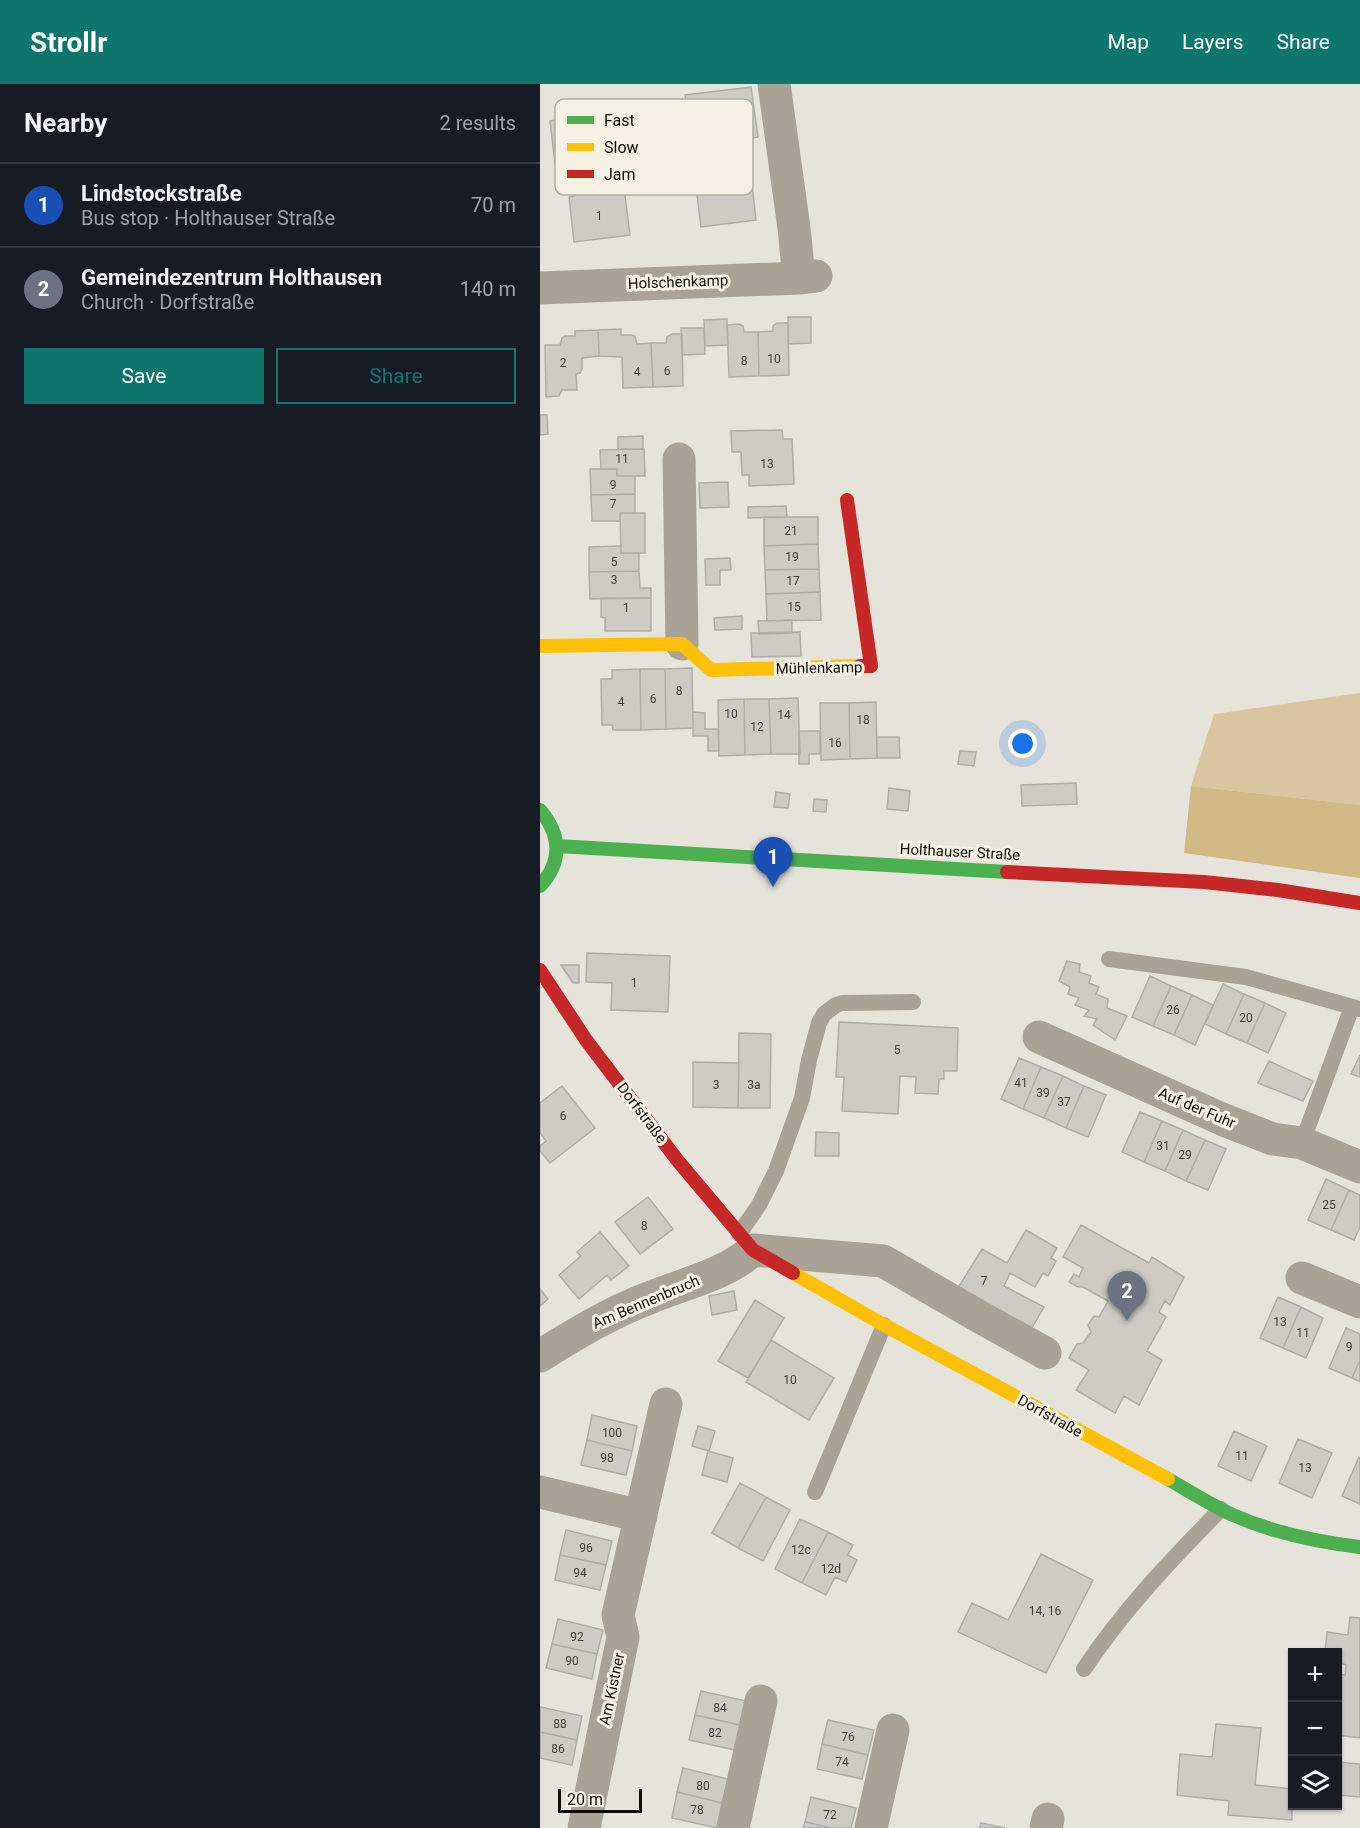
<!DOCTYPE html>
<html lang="en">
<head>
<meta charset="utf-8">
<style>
  body { margin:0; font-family:Roboto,sans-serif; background:#242831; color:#f1f3f6 }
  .controls { position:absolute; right:18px; bottom:18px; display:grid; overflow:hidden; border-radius:0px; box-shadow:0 2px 4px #0004 }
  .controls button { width:54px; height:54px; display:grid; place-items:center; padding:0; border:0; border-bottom:2px solid #363941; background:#171b24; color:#f1f3f6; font:30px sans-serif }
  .scale { position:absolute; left:18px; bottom:15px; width:84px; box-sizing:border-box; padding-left:6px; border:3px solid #0f0d09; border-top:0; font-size:16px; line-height:21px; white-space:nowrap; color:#0f0d09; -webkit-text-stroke:4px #f7f1e4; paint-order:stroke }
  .you { position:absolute; left:483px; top:660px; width:21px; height:21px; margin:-15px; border:4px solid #fff; border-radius:50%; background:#1a73e8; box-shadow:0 0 0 9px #1a73e833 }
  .badge { display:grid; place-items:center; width:39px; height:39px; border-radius:50%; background:#0f766e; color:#fff; font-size:20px; font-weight:700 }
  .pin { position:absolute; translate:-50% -50px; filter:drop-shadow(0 2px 3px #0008) }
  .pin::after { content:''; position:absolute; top:32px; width:21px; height:18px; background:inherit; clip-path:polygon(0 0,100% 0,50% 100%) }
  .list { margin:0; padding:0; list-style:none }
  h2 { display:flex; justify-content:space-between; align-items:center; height:78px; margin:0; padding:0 24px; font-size:26px }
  h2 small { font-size:20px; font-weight:400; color:#9ea1a6 }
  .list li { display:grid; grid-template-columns:39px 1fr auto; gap:18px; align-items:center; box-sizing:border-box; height:84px; padding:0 24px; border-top:2px solid #363941 }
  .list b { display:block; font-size:22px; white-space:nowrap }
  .list p { margin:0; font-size:20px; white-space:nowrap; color:#9ea1a6 }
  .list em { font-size:20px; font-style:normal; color:#9ea1a6 }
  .actions { display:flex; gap:12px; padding:18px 24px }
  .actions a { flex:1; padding:14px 0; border:2px solid #0f766e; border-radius:0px; text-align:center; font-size:21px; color:#0f766e }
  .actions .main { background:#0f766e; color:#fff }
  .icon { flex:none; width:33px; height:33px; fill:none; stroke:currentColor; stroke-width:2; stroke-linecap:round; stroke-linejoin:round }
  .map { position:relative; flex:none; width:820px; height:1744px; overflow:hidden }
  header { display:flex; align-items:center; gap:36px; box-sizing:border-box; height:84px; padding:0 30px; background:#0f766e; color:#fff }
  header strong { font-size:28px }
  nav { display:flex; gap:33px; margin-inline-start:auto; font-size:21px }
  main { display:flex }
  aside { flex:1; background:#171b24 }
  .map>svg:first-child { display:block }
</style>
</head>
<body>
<header>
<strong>Strollr</strong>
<nav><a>Map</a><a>Layers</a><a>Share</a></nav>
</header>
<main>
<aside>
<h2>Nearby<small>2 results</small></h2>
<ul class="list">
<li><span class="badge" style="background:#1a4fb4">1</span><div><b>Lindstockstraße</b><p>Bus stop · Holthauser Straße</p></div><em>70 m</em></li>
<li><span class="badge" style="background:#6b7280">2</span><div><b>Gemeindezentrum Holthausen</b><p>Church · Dorfstraße</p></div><em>140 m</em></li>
</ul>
<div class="actions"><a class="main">Save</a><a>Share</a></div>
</aside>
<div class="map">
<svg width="820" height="1744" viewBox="0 0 820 1744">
  <rect width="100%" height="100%" fill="#e6e3db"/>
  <path fill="#d9c69f" d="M820,609v112l-169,-19 23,-72z"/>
  <path fill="#d1ba86" d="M651,702l169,19v73l-176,-25z"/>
  <path fill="#cdcbc4" stroke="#afada7" stroke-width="1.5" d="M211,3l7,50 -67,9 -6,-51z
    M74,18l6,54 -65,7 -5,-42 11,-2 -1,-10z
    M207,55l9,81 -55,7 -10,-81z
    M80,72l10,79 -56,7 -5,-45 5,-1 -4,-34z
    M248,233h23v26l-23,1z
    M187,235l1,26 -23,1 -1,-26z
    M237,239h11l1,52 -30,1 -1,-44 15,-1v-5z
    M199,240l4,2 1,6h14l1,44 -30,1 -2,-52z
    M141,244h23l1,26 -23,1z
    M81,245v6h10l4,1 2,8 14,-1 2,44 -30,1 -1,-31 -23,-1 -1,-26z
    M58,246l1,26 -17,2v11l-2,4 -4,1 1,16h-15l-3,6 -13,1 -1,-52h15l2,-7 3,-2h10v-5z
    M132,250h10l1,52 -30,1 -2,-44h15l1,-6z
    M0,331h7l1,19 -8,1z
    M242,346l1,9h9l2,45 -45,2v-11h-7l-1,-23h-9l-1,-21z
    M103,352v13h-25v-12z
    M104,365l1,27h-28v-7h-16l-1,-19z
    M50,385h27v7h18v18l-44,1z
    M188,398l1,25 -29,1 -1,-25z
    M95,410v19h-15v8h-28l-1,-26z
    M246,422l1,11 -39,1v-11z
    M80,429h25v40h-24z
    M224,433h54v27l-54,2z
    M278,460l1,25 -54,1 -1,-24z
    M81,462v7h18v18l-50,1v-25z
    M190,474l1,12h-11v15h-14l-1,-26z
    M279,485l1,23 -54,2 -1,-24z
    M99,487l1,17h11v10l-61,1 -1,-27z
    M280,508l1,28 -54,1 -1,-27z
    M61,514h50v33h-46v-13l-4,-1z
    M202,532v13l-27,1 -1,-12z
    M252,536v13l-33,1 -1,-13z
    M260,548l1,24 -49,1 -1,-24z
    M152,584l1,60 -27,1 -1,-60z
    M100,585l1,61h-28l-1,-5h-10l-1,-46h11v-9z
    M100,585h25l1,60 -25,1z
    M258,614l2,56h-29l-2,-55z
    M204,615l1,56 -26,1 -1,-56z
    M204,615h25l2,55 -26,1z
    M336,618l1,56 -27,1 -1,-56z
    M280,619h29l1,56 -29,1z
    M153,628l12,1v16h13l1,22h-11v-15h-15z
    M259,647h21v23h-11v10h-10z
    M337,653h22l1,21h-23z
    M420,667l16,1 -2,14 -16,-2z
    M536,699l1,21 -55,2 -1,-21z
    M349,704l21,3 -2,20 -21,-2z
    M236,708l14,2 -2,14 -14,-1z
    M274,715l13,1 -1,12 -13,-1z
    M47,869l83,3 -2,56 -57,-2 1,-27 -26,-1z
    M527,877l13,3 -1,8 12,4 -2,7 10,4 -3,7 12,5 -1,9 20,8 -12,24 -22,-15 4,-6 -13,-3 5,-6 -14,-5 4,-7 -11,-4 2,-7 -11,-6z
    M21,881h18v18h-6z
    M610,892l21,10 -18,40 -21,-9z
    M683,900l21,10 -18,40 -21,-10z
    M631,902l21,9 -18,40 -21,-9z
    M704,910l21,9 -18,40 -21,-9z
    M652,911l21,10 -18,40 -21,-10z
    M725,919l21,10 -18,40 -21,-10z
    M299,938l119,6 -1,43h-13v8h-5l-1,15 -23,-1 1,-16 -16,-1 -2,38 -56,-3 2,-34h-8z
    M199,949l32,1 -1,74h-32z
    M820,971v22l-9,-3z
    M479,974l22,9 -18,42 -22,-10z
    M729,977l44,20 -10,20 -45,-18z
    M153,978l46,1 -1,45 -45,-1z
    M501,983l22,9 -19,42 -21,-9z
    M523,992l21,10 -18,42 -22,-10z
    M22,1002l33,42 -45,35 -10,-12v-5l6,-5 -6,-8v-30z
    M544,1002l22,9 -18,42 -22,-9z
    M600,1028l22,9 -18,41 -22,-10z
    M622,1037l21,9 -18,41 -21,-9z
    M643,1046l22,10 -19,41 -21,-10z
    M276,1048l23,1v23h-24z
    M665,1056l21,9 -18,41 -22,-9z
    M786,1095l23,11 -18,40 -23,-10z
    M809,1106l11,5v32l-6,13 -23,-10z
    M108,1113l25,32 -33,25 -25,-32z
    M541,1141l68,38 3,-6 32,20 -14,28 -5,-4 -6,11 7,5 -19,34 15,9 -23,45 -15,-9 -9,17 -39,-23 13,-20 -20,-12 8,-14 6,-1 8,-11 -3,-7 6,-9 5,1 9,-16 -25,-14h-5l-9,-5 5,-8 5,3 4,-9 -20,-11z
    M486,1146l31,18 -6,10 5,3 -8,15 -5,-3 -8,14 -25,-14 -6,13 40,21 -15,26 -71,-45 24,-39 25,14z
    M60,1148l29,34 -18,14 -4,-5 -28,24 -20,-24 22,-19 -4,-4z
    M0,1205l8,10 -8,7z
    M194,1207l3,19 -25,5 -3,-19z
    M738,1213l23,10 -18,41 -23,-10z
    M215,1216l29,18 -36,60 -30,-17z
    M761,1223l22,11 -17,40 -23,-10z
    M806,1244l14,6v26l-8,18 -23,-10z
    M231,1256l63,38 -25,42 -63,-38z
    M820,1276v22l-8,-4z
    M52,1331l45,11 -5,25 -45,-11z
    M158,1342l17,5 -6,20 -17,-5z
    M694,1347l33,15 -16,35 -33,-15z
    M758,1355l34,14 -20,45 -33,-15z
    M47,1356l45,11 -6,24 -45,-10z
    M168,1367l25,7 -6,24 -25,-7z
    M819,1373l1,1v46l-18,-8z
    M200,1399l26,14 -28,51 -26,-15z
    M226,1413l24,13 -27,51 -25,-13z
    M260,1435l28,13 -26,51 -27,-14z
    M26,1446l46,11 -6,24 -46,-10z
    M288,1448l25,13 -5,10 9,5 -11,22 -11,-5 -9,18 -24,-12z
    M501,1470l52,26 -47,93 -88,-41 14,-29 36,17z
    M20,1471l46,10 -6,25 -45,-10z
    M810,1533l10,1v120l-22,-3v-61l7,1 1,-10 -8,-3v-10h-13l2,-20 21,3z
    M18,1535l45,11 -6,24 -45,-10z
    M12,1560l45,10 -5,25 -46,-11z
    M161,1607l45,10 -6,24 -45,-10z
    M0,1623l42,9 -5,24 -37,-8z
    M155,1631l45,10 -5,25 -46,-10z
    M288,1636l46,10 -6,25 -46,-11z
    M676,1640l45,4 -6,57 37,4v31l-64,-5 1,-14 -52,-6 3,-41 32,3z
    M0,1648l37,8 -5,25 -32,-7z
    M282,1660l46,11 -6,24 -45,-10z
    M798,1678l22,2v33l-22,-2z
    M143,1684l45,11 -6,24 -45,-11z
    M137,1708l45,11 -5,25 -45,-10z
    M271,1713l45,11 -5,20h-19l-27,-6z
    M265,1738l27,6h-29z
    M441,1739l24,5h-25z"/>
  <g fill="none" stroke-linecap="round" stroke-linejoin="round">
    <path stroke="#aaa395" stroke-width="16" d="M569,875l137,18 114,32
      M762,1059l50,-136
      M199,1150l20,-29 17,-34 26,-73 7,-38 10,-37 5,-9 12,-9 6,-2 71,-1
      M275,1408l69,-167
      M544,1585c40,-60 87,-109 137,-160"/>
    <path stroke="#aaa395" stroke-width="33" d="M234,0l20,144 5,50
      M0,204l259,-10 17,-2
      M139,375l3,185
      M499,953l185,83 49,19 29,4 58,24
      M762,1194l58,24
      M0,1272c35,-22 70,-43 109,-58 36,-15 74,-22 104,-48l130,11 97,56 65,36
      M0,1408l101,24
      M44,1744l39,-191 -5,-22 48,-211
      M193,1744l28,-127
      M331,1744l22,-98
      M506,1744l2,-9"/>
    <path stroke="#4caf50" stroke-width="14" d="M0,726c21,25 23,51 0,76
      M17,762l450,26
      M628,1395c21,12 43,26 65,36 41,18 84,27 127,32"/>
    <path stroke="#ffc107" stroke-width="14" d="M0,562l142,-2 29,26 149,-4
      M253,1189l91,52 284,154"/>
    <path stroke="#c62828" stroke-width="14" d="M307,416l24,166h-11
      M467,788l197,10 74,8 82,13
      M0,886l46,70 92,121 75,89 40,23"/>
  </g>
  <g text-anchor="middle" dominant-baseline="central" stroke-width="6" stroke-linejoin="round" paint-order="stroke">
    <g font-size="12" fill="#3e3c38">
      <text x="59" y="132">1</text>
      <text x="234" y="275">10</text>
      <text x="204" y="277">8</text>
      <text x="23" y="279">2</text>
      <text x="127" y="287">6</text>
      <text x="97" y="288">4</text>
      <text x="82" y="375">11</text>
      <text x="227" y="380">13</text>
      <text x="73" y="401">9</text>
      <text x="73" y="420">7</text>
      <text x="251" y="447">21</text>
      <text x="252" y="473">19</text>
      <text x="74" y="478">5</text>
      <text x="74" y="496">3</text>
      <text x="253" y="497">17</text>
      <text x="254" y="523">15</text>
      <text x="86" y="524">1</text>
      <text x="139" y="607">8</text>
      <text x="113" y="615">6</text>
      <text x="81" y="618">4</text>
      <text x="191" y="630">10</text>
      <text x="244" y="631">14</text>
      <text x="323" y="636">18</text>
      <text x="217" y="643">12</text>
      <text x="295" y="659">16</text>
      <text x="94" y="899">1</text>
      <text x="633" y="926">26</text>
      <text x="706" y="934">20</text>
      <text x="357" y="966">5</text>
      <text x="481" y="999">41</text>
      <text x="176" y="1001">3</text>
      <text x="214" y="1001">3a</text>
      <text x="503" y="1009">39</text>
      <text x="524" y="1018">37</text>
      <text x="23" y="1032">6</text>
      <text x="623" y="1062">31</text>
      <text x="645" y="1071">29</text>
      <text x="789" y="1121">25</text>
      <text x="104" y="1142">8</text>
      <text x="444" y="1197">7</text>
      <text x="740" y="1238">13</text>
      <text x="763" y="1249">11</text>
      <text x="809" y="1263">9</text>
      <text x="250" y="1296">10</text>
      <text x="72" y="1349">100</text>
      <text x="702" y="1372">11</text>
      <text x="67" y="1374">98</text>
      <text x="765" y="1384">13</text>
      <text x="46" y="1464">96</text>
      <text x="261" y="1466">12c</text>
      <text x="291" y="1485">12d</text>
      <text x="40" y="1489">94</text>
      <text x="505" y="1527">14, 16</text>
      <text x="37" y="1553">92</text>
      <text x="32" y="1577">90</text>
      <text x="180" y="1624">84</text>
      <text x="20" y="1640">88</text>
      <text x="175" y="1649">82</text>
      <text x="308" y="1653">76</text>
      <text x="18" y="1665">86</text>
      <text x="302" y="1678">74</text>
      <text x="163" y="1702">80</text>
      <text x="157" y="1726">78</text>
      <text x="290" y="1731">72</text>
    </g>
    <g font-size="15" fill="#0f0d09" stroke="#f7f1e4">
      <text transform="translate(138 198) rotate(-2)">Holschenkamp</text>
      <text transform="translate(279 584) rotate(-1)">Mühlenkamp</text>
      <text transform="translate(420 768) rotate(3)">Holthauser Straße</text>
      <text transform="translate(657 1024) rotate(23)">Auf der Fuhr</text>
      <text transform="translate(102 1029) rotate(53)">Dorfstraße</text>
      <text transform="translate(106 1218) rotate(-23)">Am Bennenbruch</text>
      <text transform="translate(510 1332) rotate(29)">Dorfstraße</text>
      <text transform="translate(72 1605) rotate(-78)">Am Kistner</text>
    </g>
  </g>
  <rect x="15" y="15" width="198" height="96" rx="9" fill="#f7f1e4" stroke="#b1ada2" stroke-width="1.5"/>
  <rect x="27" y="32" width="27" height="8" fill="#4caf50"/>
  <rect x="27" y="59" width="27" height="8" fill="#ffc107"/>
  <rect x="27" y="86" width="27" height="8" fill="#c62828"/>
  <g font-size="16" fill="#0f0d09">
    <text x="64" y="42">Fast</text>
    <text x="64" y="69">Slow</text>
    <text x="64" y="96">Jam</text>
  </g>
</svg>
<div class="controls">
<button>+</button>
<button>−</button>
<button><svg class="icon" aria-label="layers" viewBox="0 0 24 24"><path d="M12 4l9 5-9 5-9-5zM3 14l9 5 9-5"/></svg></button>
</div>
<div class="scale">20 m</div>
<div class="you"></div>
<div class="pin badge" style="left:233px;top:803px;background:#1a4fb4">1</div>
<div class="pin badge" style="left:587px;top:1237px;background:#6b7280">2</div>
</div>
</main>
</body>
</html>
